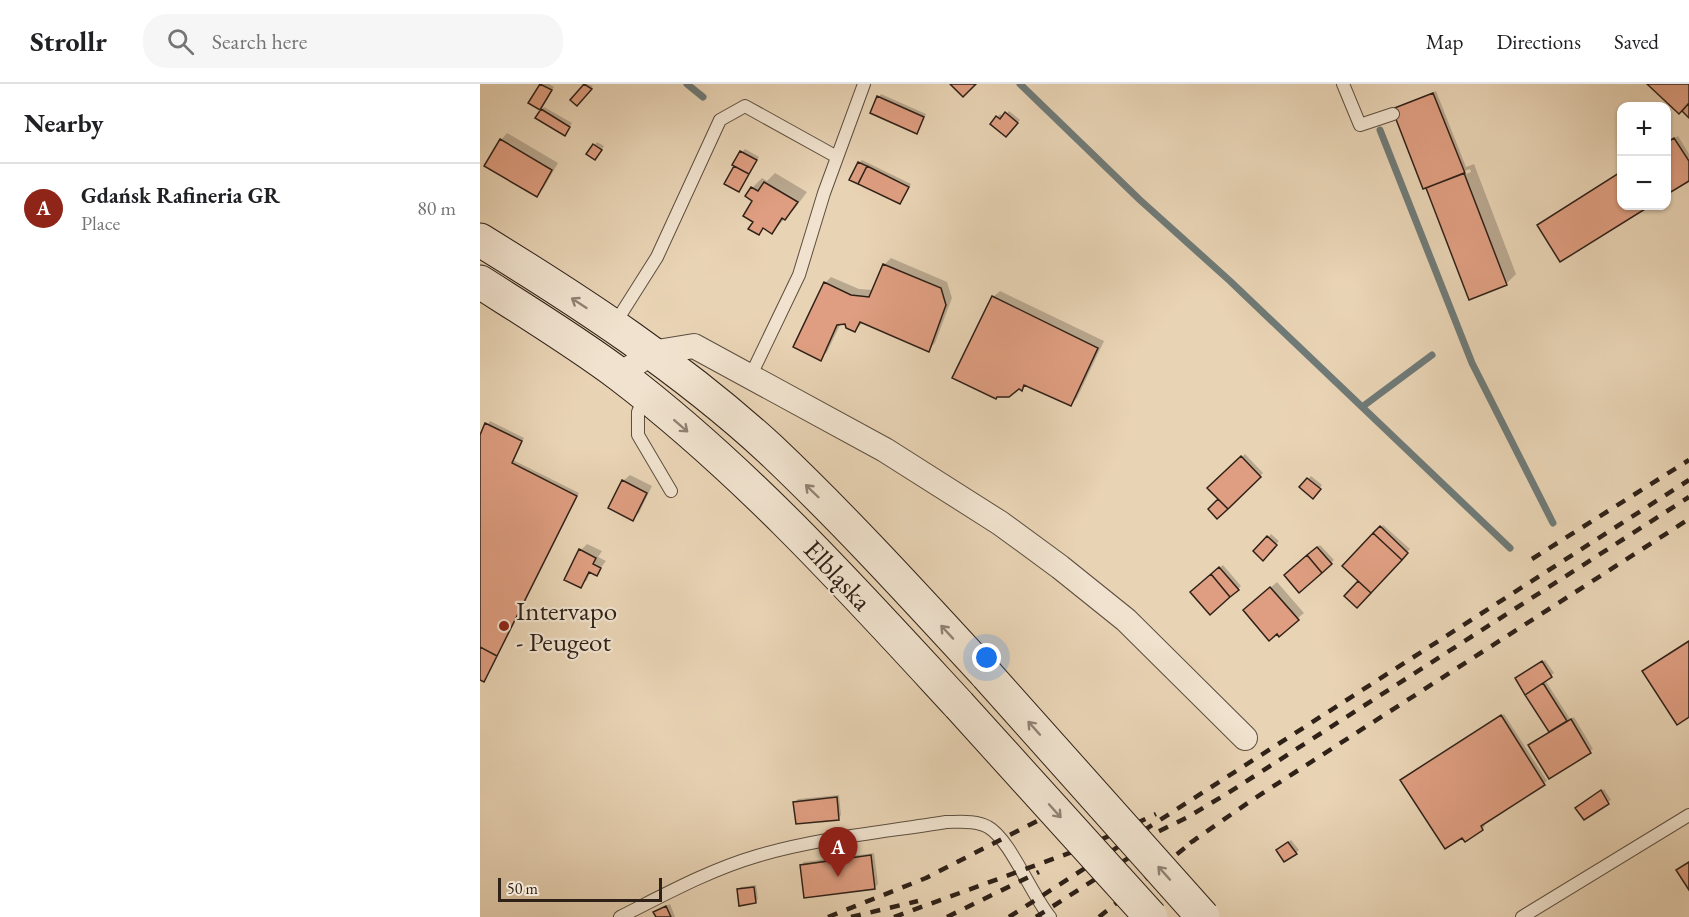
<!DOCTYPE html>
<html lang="en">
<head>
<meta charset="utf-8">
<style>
  body { margin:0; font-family:"EB Garamond",serif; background:#f6f6f6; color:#202124 }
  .controls { position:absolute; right:18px; top:18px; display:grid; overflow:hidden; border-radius:12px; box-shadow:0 2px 4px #0004 }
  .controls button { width:54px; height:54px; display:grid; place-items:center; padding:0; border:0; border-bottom:2px solid #e0e0e0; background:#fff; color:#202124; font:30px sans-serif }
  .scale { position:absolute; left:18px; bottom:15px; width:164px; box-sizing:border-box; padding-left:6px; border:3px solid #2f2118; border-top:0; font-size:16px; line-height:21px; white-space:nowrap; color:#2f2118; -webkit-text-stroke:4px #f0e2ce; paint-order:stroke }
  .you { position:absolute; left:507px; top:574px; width:21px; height:21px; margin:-15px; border:4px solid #fff; border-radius:50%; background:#1a73e8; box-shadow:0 0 0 9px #1a73e833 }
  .badge { display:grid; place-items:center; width:39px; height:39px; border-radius:50%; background:#8f2418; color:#fff; font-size:20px; font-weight:700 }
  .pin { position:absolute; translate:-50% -50px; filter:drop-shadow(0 2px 3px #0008) }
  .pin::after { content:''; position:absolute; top:32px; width:21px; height:18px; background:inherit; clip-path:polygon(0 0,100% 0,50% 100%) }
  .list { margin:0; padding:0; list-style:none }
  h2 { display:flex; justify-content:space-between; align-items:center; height:78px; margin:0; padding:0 24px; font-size:26px }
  h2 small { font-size:20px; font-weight:400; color:#757577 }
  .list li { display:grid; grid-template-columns:39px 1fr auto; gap:18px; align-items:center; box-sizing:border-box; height:90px; padding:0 24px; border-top:2px solid #e0e0e0 }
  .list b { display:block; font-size:22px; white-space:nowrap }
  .list p { margin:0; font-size:20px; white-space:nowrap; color:#757577 }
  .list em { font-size:20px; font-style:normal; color:#757577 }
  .icon { flex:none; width:33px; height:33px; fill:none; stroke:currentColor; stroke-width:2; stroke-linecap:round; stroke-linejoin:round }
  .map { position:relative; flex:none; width:1209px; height:833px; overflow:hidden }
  header { display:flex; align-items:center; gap:36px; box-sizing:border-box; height:84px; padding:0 30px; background:#fff; border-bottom:2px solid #e0e0e0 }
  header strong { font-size:28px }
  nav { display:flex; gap:33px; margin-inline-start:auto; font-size:21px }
  .search { width:420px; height:54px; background:#f6f6f6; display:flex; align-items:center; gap:15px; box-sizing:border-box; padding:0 21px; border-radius:24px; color:#757577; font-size:22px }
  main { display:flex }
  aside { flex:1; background:#fff }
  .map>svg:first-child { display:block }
</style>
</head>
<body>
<header>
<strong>Strollr</strong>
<div class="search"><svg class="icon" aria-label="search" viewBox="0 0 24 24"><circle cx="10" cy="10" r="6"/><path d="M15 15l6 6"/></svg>Search here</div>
<nav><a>Map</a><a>Directions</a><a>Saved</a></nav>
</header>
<main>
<aside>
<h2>Nearby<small></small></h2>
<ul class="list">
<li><span class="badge">A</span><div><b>Gdańsk Rafineria GR</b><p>Place</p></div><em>80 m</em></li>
</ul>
</aside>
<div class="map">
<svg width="1209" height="833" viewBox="0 0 1209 833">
  <rect width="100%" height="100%" fill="#e8d3b4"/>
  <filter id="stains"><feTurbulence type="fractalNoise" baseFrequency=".00333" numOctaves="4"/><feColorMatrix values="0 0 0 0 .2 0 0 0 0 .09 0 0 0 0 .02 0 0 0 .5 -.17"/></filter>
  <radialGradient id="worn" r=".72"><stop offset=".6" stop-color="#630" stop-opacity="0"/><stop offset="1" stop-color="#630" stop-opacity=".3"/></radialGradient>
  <path fill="#0003" fill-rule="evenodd" d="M61,0h8l5,3 -11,18 -13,-3z
    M106,0l7,2 -16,18 -4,-4z
    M956,7l30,76 8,-3 42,110 -10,10 -36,14 -43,-112 -33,-76 3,-3zM990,85l1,3 -33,13v-3z
    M401,10l45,20 -7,15 -2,3 -38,-35z
    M64,23l28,16 -7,11 -28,-16z
    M529,27l11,9 -14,15 -14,-11 8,-10 3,3z
    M27,49l51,30 -15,26 -7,6 -35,-55z
    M1198,52l11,18v25l-23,-36z
    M117,58l7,4 -6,9 -10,-1z
    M265,65l14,8 -20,33 3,-38z
    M382,76l49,24 -11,19 -41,-40z
    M295,89l32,19 -12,16 -23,24 -7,-5 -6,7 -4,-13 -3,-33 10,-10 5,3z
    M411,174l56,24 5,16 -17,45 -7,7 -65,-28 -8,9 -9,-9 -5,1 -14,29 -7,7 5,-76 6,-6 28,12 15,1 10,-25z
    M520,207l104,50 -27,57 -6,6 -45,-20 -5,5 -2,-1 -21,7 -5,-98z
    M10,337l34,17 -11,22 66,33 -95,187 -4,-2v-241z
    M765,370l18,19 -46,44 -7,-8 10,-10 -10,-11z
    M150,391l22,11 -13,27 -7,6 -9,-38z
    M831,392l11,9 -10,12 -11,-10z
    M903,441l27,24 -53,57 -11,-10 14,-15 -16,-15z
    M791,450l8,7 -16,17 -8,-7z
    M107,460l15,7 -4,6 8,4 -10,13 -5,-3 -4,9 -7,6 1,-36z
    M840,461l14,15 -34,31 -14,-16z
    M743,481l18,21 -3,3 -20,-20z
    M797,498l27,31 -7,6 -45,-15z
    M1065,576l9,13 -9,7 25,39 4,-2 19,32 -43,28 -20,-32 20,-14 -33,-52z
    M1024,630l43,67 -64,42 2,3 -3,3 -17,11 -60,-63z
    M1124,705l7,11 -27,18 -4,-13z
    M359,711l2,20 -3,3 -43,-16 3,-3z
    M811,756l8,10 -3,3 -15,-6z
    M394,769l4,31 -3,3 -74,-22 3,-3z
    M276,801l2,14 -3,3 -17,-12 3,-3z
    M190,820l5,13h-18l1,-7z"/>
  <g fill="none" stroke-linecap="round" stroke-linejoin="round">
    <path stroke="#6f7a77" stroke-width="7" d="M207,0l16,13
      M540,0l120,116 90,81 280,267
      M900,46l92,233 81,160
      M882,323l70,-52"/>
  </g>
  <path fill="#df9e81" stroke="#2f2118" stroke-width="1.5" d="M60,0l12,6 -12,20 -12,-7z
    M104,0l8,5 -15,17 -7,-6z
    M470,0h26l-13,13z
    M1167,0h42v19l-10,11z
    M953,9l32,80 -42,16 -31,-80z
    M397,12l47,21 -7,17 -47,-21z
    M1209,19v15l-7,-7z
    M61,25l29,18 -5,9 -30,-18z
    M525,28l13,11 -12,14 -16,-13 6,-8 4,3z
    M1194,54l15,23v20l-23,14v-52z
    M20,55l52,31 -15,27 -53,-31z
    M113,60l9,6 -7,10 -9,-6z
    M260,67l17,9 -8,14 -17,-9z
    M378,78l9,4 -9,18 -9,-4z
    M254,82l15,8 -10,18 -15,-8z
    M387,82l42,21 -9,17 -42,-20z
    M1142,87v35h28l-90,56 -23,-37z
    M984,89l43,112 -38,15 -43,-112z
    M284,98l34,20 -13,18 -3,-2 -10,16 -9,-6 -4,7 -11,-6 5,-7 -10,-6 9,-15 -7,-5 6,-9 7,4z
    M403,180l58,24 5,17 -17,47 -69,-30 -5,10 -9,-4 -1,-4 -8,1 -16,36 -28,-14 31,-65 27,13 18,2z
    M512,212l106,52 -27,58 -47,-21 -2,6 -3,-2 -10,8h-12l-1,2 -44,-21z
    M5,339l37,18 -10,22 65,33 -80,160 -17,-9v-212z
    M761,372l20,21 -33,32 -21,-21z
    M827,394l14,11 -8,10 -14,-12z
    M142,396l25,13 -14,28 -25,-13z
    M738,415l10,10 -11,10 -9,-10z
    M900,442l28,27 -6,7 -29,-27z
    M893,449l29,27 -31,33 -29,-27z
    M787,452l10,9 -14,16 -10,-10z
    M837,463l15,17 -10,9 -15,-18z
    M99,465l17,9 -3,6 8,4 -4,8 -8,-4 -8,16 -17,-8z
    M827,471l15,18 -23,20 -15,-18z
    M739,483l20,23 -9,7 -19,-23z
    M731,490l19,23 -20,18 -20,-23z
    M878,497l13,12 -14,15 -13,-12z
    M790,503l29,33 -20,17 -2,-3 -8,7 -26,-31z
    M1209,557v76l-12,8 -35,-54z
    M0,563l17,9 -13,26 -4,-2z
    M1062,577l10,16 -27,18 -10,-17z
    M1063,599l24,38 -18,11 -24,-37z
    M1021,631l44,70 -64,41 2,4 -18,12 -3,-4 -17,11 -45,-69z
    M1091,635l20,34 -42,26 -21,-34z
    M1121,706l8,14 -25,16 -9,-12z
    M357,713l2,23 -43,4 -3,-22z
    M808,758l9,12 -13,8 -8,-12z
    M391,771l4,34 -71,9 -4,-33z
    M1209,778v28l-13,-20z
    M274,803l2,16 -17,3 -2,-17z
    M186,822l5,11h-15l-3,-5z"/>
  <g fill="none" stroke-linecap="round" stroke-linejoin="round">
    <g stroke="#5d4e3f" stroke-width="14">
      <path id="service" d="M863,0l17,41 33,-11
        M134,241l43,-68 63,-137 25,-14 92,51
        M270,293l49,-102 25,-82 40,-109
        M164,314l-6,14v23l33,56
        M140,833c44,-22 89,-47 137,-61 61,-18 127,-24 189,-34 13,0 30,-2 42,5 22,12 44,69 62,90
        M1042,833l167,-102"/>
    </g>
    <g stroke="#5d4e3f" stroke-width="26">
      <path id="minor" d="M140,291l31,-22 43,-7 191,104 115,73 60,44 66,53 119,118"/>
    </g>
    <g stroke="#2f2118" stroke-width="35">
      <path id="secondary" d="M0,156c101,62 202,128 290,209 76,72 146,149 217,226
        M0,198c47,30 96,60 140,93 126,96 232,214 339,330"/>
    </g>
    <use href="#service" stroke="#f0e2ce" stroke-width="12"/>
    <use href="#minor" stroke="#f0e2ce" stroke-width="24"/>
    <use href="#secondary" stroke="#f0e2ce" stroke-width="33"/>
    <path stroke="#2f2118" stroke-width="4.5" stroke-dasharray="10 10" stroke-linecap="butt" d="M1052,475l157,-99
      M661,756l47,-23 40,-24 461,-296
      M710,759l62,-43 437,-281
      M348,833l98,-39 113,-58
      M371,833l67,-16
      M414,833l189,-69 73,-34
      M467,833l92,-45
      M529,833l680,-437
      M556,833l119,-76
      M619,833l98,-79"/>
    <g stroke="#2f2118" stroke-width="35" stroke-linecap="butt">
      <path id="secondary-bridge" d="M507,591l216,242
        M479,621l192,212"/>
    </g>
    <use href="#secondary-bridge" stroke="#f0e2ce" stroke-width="33"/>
  </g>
  <defs><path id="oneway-shaft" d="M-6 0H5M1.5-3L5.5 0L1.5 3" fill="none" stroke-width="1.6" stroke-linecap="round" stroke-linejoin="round" transform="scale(1.5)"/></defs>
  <g stroke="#908273">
    <use href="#oneway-shaft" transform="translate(99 219) rotate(-147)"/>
    <use href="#oneway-shaft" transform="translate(201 342) rotate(41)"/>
    <use href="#oneway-shaft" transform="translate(332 407) rotate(-136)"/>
    <use href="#oneway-shaft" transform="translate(467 548) rotate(-133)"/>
    <use href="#oneway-shaft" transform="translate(554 644) rotate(-132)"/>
    <use href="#oneway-shaft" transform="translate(575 727) rotate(48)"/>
    <use href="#oneway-shaft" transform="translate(684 789) rotate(-132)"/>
  </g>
  <circle fill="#8f2418" stroke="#f0e2ce" stroke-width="2" cx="24" cy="542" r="6"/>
  <g text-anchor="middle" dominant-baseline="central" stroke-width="4.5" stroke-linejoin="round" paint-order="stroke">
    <g font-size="27" fill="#2f2118" stroke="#f0e2ce">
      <text transform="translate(358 491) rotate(47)">Elbląska</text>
    </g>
    <g font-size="27" fill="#2f2118" stroke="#f0e2ce" text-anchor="start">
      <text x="36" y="526">Intervapo<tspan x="36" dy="31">- Peugeot</tspan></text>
    </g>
  </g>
  <rect width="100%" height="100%" filter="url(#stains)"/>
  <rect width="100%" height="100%" fill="url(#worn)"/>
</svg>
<div class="controls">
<button>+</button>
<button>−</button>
</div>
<div class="scale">50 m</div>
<div class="you"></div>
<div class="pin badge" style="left:358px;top:793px">A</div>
</div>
</main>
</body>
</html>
